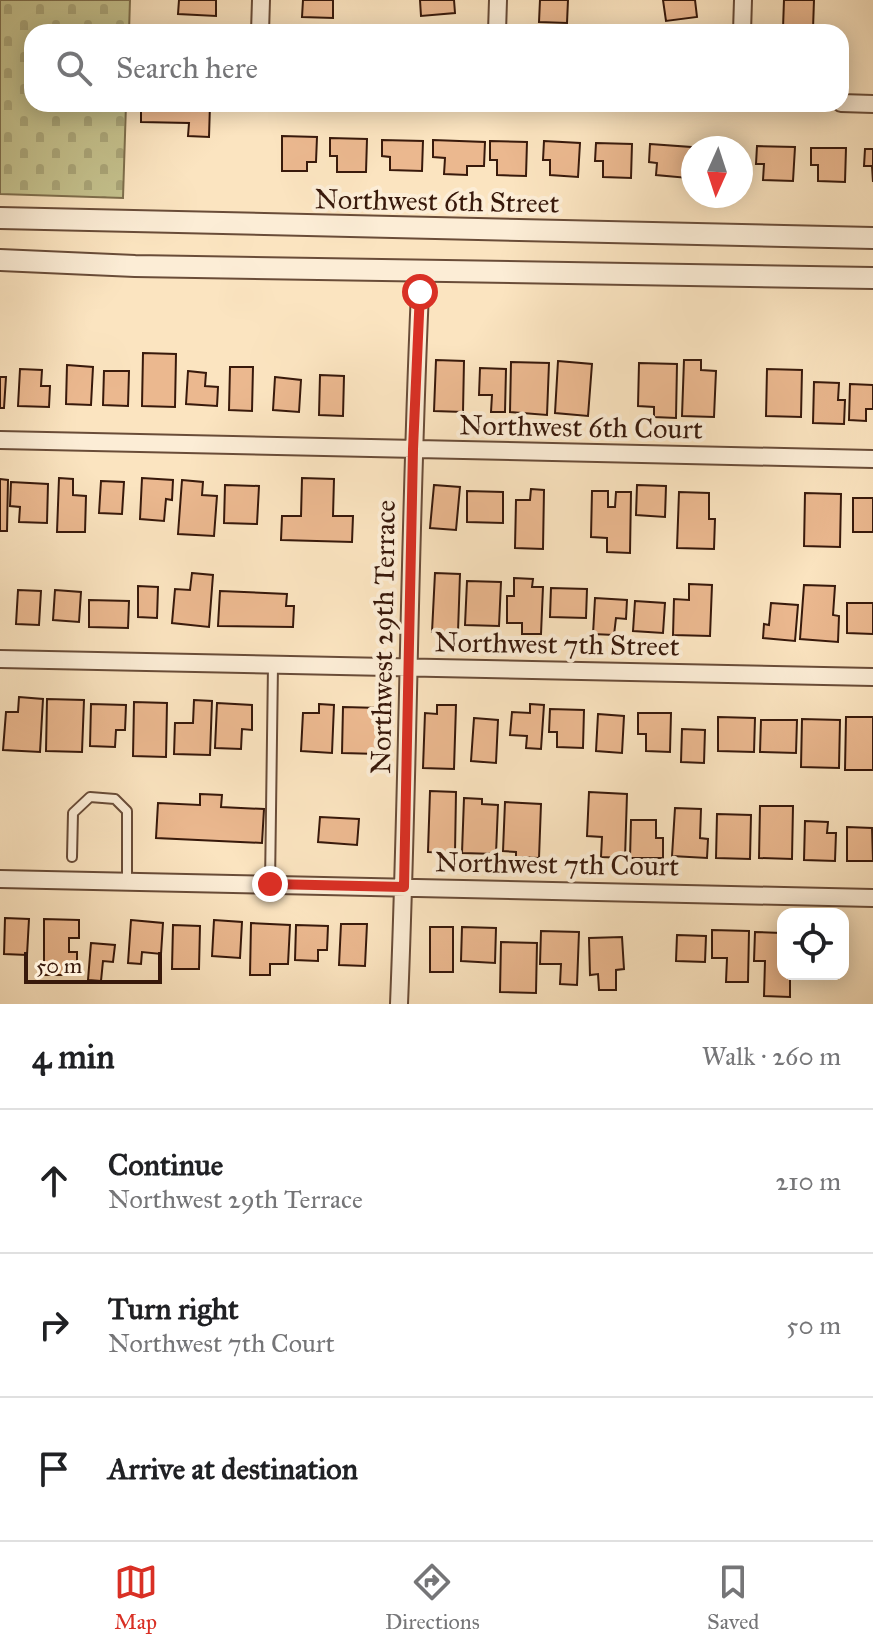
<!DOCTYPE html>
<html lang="en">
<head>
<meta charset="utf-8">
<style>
  body { margin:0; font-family:"IM FELL Great Primer",serif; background:#f2f2f2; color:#202124 }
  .controls { position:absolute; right:24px; bottom:24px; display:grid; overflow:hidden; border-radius:16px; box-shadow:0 4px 20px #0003 }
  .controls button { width:72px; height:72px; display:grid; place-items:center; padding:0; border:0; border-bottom:2px solid #e0e0e0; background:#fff; color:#202124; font:40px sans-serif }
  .compass { position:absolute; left:681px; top:136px; width:72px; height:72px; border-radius:50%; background:#fff; box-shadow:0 4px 20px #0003; rotate:183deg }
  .scale { position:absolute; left:24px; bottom:20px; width:138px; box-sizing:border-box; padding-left:8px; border:4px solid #38190b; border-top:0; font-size:22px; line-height:28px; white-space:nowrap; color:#38190b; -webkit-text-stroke:6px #fcedd6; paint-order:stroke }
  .stop { position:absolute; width:24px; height:24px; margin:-18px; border:6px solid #d93025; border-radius:50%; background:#fff }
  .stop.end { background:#d93025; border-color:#fff; box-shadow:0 2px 8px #0008 }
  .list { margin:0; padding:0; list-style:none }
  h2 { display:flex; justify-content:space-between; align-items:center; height:104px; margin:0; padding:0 32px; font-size:34px }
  h2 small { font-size:26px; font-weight:400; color:#757577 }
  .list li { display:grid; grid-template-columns:52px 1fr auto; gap:24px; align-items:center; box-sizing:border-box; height:144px; padding:0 32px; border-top:2px solid #e0e0e0 }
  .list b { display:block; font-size:30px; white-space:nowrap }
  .list p { margin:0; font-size:26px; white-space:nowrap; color:#757577 }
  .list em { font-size:26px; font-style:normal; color:#757577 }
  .icon { flex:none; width:44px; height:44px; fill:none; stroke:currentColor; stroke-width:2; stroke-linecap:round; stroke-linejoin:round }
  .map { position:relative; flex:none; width:873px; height:1004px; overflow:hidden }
  .search { position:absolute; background:#fff; box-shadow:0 4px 20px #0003; left:24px; right:24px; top:24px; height:88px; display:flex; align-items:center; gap:20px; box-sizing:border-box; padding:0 28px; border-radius:24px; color:#757577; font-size:30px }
  .sheet { height:536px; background:#fff }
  nav { display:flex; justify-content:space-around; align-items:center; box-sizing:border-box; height:112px; border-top:2px solid #e0e0e0; background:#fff; font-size:22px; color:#757577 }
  nav a { display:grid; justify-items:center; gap:4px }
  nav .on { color:#d93025 }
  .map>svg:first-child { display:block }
</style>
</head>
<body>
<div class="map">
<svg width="873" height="1004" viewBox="0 0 873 1004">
  <defs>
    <pattern id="cemetery-stones" width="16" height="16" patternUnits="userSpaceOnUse" patternTransform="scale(2)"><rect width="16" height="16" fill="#c5c28e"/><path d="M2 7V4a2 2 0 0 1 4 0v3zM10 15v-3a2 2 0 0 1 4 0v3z" fill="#aaa679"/></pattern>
  </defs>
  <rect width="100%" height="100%" fill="#fbe4c0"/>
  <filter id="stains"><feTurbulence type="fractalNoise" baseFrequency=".0025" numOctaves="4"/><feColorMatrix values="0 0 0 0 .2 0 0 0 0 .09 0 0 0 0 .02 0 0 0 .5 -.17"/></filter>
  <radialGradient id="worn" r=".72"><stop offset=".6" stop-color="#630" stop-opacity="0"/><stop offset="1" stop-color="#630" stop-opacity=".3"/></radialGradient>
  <path fill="url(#cemetery-stones)" stroke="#7e6e4c" stroke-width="2" d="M0,0h130l-1,32h-97v72h94l-3,94 -123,-4z"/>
  <path fill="#ebb88f" stroke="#38190b" stroke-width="2" d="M179,0h37v16l-38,-2z
    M303,0h30v18l-31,-1z
    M420,0h34l1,13 -34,3z
    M540,0h28l-1,23 -28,-1z
    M663,0h32l2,17 -31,4z
    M784,0h30l-1,29 -30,-1z
    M208,28v4h-25v-3z
    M141,104h69l-1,33 -21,-1 1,-13 -48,-1z
    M282,136l35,1 -1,25h-9v9h-25z
    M330,138l37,1 -1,33h-29v-16h-7z
    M382,140l41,1 -1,30 -32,-1v-13l-8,-1z
    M433,140l52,2 -1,24h-17v9l-23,-1 1,-16 -12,-1z
    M490,141l37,1 -1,34 -29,-1v-15h-7z
    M544,141l36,2 -2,34 -28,-2v-15h-7z
    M596,143l36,1 -1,34 -28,-1v-16h-8z
    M650,144l41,3 -3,31 -32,-3 1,-12 -8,-1z
    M757,146l38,1 -2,34 -30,-1 1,-16h-8z
    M811,148h35l-1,34 -27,-1v-16h-7z
    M865,149h8v33l-1,-16h-8z
    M143,353l33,1 -1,53 -33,-1z
    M436,360l28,1 -1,51 -29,-1z
    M684,360h17v10l15,1 -2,46 -32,-1z
    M558,361l34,3 -4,52 -33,-3z
    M511,362l38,1 -2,52 -37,-3z
    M639,363l38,1 -1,54 -22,-1v-10l-16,-1z
    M67,365l26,2 -2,38 -25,-1z
    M230,367h23l-1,44 -23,-1z
    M480,368l26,1 -1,43h-14l1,-17h-13z
    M20,369l22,1 -1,16h9l-1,21 -31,-1z
    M767,369l35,1 -1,47 -35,-1z
    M104,371h25l-1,35 -25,-1z
    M188,371l18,2 -1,13 13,1 -1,19 -31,-2z
    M320,375l24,1 -1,40 -24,-1z
    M0,377h6l-2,31h-4z
    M275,377l26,3 -2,32 -26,-2z
    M814,382l25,1 -1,17h7l-1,24 -31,-1z
    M850,384l23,1v24h-7v12l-17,-1z
    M59,478l14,1v16l13,1 -1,36h-28z
    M142,478l31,2 -1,20 -6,-1 -2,22 -24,-2z
    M302,478l32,1 -1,37h20l-1,26 -71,-2 1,-24h19z
    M0,479l8,1 -1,51h-7z
    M182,480l21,2 -1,13 15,1 -3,40 -36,-2z
    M101,481l23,1 -2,32 -23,-1z
    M11,482l37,2 -1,39 -28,-1 1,-15 -10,-1z
    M225,485l34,1 -2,38 -33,-1z
    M434,485l26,2 -4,43 -26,-2z
    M637,485l29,1 -1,31 -29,-2z
    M531,489l13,1 -1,59 -28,-1 1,-48h14z
    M467,491l36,1v31l-36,-1z
    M592,491h16v16h7l1,-15h15l-1,61 -23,-1v-14l-16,-1z
    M679,492l30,1v26h6l-1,30 -37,-1z
    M805,493l36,1 -1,53 -36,-1z
    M853,498h20v34h-20z
    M192,573l21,2 -4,52 -37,-4 3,-34 15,1z
    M435,573l25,1 -2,58h-26z
    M514,578l19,1 -1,8h11l-2,47h-19v-11h-15v-27h7z
    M467,581l34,1 -2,44 -34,-1z
    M689,584l23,1 -2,51 -37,-1 1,-36 15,1z
    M804,585l31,1 -2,29 6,1 -1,26 -38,-3z
    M138,586l20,1 -1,31 -19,-1z
    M551,588l36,1 -1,29 -36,-1z
    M18,590l23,1 -2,34 -23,-1z
    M55,590l26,2 -2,30 -26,-2z
    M220,591l67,3 -1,12h8l-1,21 -75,-1z
    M595,598l32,2 -1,19 -10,-1 -2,17 -21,-1z
    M89,600l40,1 -1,27 -39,-1z
    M635,601l30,2 -2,30 -30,-2z
    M771,603l27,2 -3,36 -32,-3 1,-14 5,1z
    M847,603h26v31l-26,-1z
    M19,697l24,2 -3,53 -37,-2 3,-38h12z
    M47,699l37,1 -2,52 -36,-1z
    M194,700l18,1 -2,54 -36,-1 1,-31h18z
    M134,702l33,1 -1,54 -33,-1z
    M217,703l35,2v25l-10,-1 -1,20 -26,-1z
    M91,704l35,1 -1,25h-9l-1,17 -25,-1z
    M319,704l15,1 -2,48 -31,-2 2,-38h16z
    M530,704l14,1 -3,44 -15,-1 1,-12 -17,-1 2,-23 18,1z
    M437,705h19l-2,64 -31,-1 2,-55 12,1z
    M343,707l37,1 -1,46 -37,-1z
    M550,709l34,1 -1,38 -26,-1v-15h-8z
    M638,713h33l-1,39 -24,-1v-17h-8z
    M598,714l26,2 -2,37 -26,-2z
    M718,717l37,1 -1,34 -36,-1z
    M846,717h27v53h-28z
    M474,718l24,2 -2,43 -25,-2z
    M802,719l38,1 -1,48 -38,-1z
    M761,720h36l-1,33 -36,-1z
    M682,729l23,1 -1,33 -23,-1z
    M430,791l26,1 -1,61 -27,-1z
    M589,792l38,2 -2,64 -24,-1 1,-20 -15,-1z
    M200,794l22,1 -1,12 43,2 -2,34 -106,-5 2,-35 42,2z
    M464,798l18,1v5l16,1 -2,49 -34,-1z
    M505,802l36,2 -2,54 -23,-1v-5l-13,-1z
    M760,806h33l-1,53 -33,-1z
    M675,808l26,1 -1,29 8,1 -1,19 -35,-2z
    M717,814l34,1 -1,44 -34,-1z
    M320,817l39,2 -2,26 -39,-3z
    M631,820h25v18h7v20h-33z
    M805,821l23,1 -1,11h9l-1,28 -31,-1z
    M847,827l25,1 1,33h-26z
    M5,918l24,1 -2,36 -23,-1z
    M44,919l35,1v18h-10v14h8v23h-33z
    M131,920l32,3 -2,31 -19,-2 -1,12 -13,-1z
    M214,920l28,2 -2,36 -28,-2z
    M251,923l39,2 -2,39h-18v11h-20z
    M341,924h26l-2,42 -26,-1z
    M173,925l27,1 -1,43h-27z
    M296,925l32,1 -1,24h-9v11l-23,-1z
    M430,927h23v45h-23z
    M462,927l34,1 -1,35 -34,-2z
    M712,930l37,1 -1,51h-22l1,-24h-15z
    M541,931l38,1 -2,53 -17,-1 1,-20h-21z
    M755,932l26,1 2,41h7v23l-26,-1 1,-35h-11z
    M677,935l29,1 -1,26 -29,-1z
    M622,937l2,32 -8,1v20h-17l-1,-16 -8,1 -1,-37z
    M501,942l36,1 -1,50 -36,-1z
    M91,943l24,2 -2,17 -10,-1 -2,20 -13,-1z
    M798,974h33l-1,5 -32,-1z"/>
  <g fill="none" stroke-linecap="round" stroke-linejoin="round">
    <g stroke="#694c38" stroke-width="12">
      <path id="service" d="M72,857l1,-44 17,-16 25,2 12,12v70
        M270,884l3,-219"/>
    </g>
    <g stroke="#694c38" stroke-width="20">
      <path id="minor" d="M260,32l1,-32
        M497,32l1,-32
        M742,32l1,-32
        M841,103l32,1
        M0,440l873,19
        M0,659l873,18
        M0,879l873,19
        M399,1004c10,-244 10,-489 22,-733"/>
    </g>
    <g stroke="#694c38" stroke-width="24">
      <path id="tertiary" d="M0,218l873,20
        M0,260l135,6 738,12"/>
    </g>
    <use href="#service" stroke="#fcedd6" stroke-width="8"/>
    <use href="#minor" stroke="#fcedd6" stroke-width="16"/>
    <use href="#tertiary" stroke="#fcedd6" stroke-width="20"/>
  </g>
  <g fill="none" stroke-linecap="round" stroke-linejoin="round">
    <path stroke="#d93025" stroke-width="10" d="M270,884l134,3 9,-438 7,-157"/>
  </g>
  <g text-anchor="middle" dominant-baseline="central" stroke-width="8" stroke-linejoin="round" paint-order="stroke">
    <g font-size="28" fill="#38190b" stroke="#fcedd6">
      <text transform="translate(437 201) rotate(1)">Northwest 6th Street</text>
      <text transform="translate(581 427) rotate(1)">Northwest 6th Court</text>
      <text transform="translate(383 637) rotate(-89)">Northwest 29th Terrace</text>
      <text transform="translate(557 644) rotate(1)">Northwest 7th Street</text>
      <text transform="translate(557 864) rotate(1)">Northwest 7th Court</text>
    </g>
  </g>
  <rect width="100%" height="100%" filter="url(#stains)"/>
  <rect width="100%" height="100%" fill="url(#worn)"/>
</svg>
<div class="controls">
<button><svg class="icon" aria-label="locate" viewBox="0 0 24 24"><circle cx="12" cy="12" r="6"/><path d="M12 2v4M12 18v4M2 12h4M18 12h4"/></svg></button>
</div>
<svg class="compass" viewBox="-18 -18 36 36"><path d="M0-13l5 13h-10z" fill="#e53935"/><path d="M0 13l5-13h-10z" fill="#757577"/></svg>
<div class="scale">50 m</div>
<div class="stop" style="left:420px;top:292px"></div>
<div class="stop end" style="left:270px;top:884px"></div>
<div class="search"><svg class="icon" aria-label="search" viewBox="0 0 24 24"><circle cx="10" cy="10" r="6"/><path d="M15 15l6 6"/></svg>Search here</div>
</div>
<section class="sheet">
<h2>4 min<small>Walk · 260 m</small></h2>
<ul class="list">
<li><svg class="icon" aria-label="ahead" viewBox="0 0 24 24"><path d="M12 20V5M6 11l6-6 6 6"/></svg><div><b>Continue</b><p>Northwest 29th Terrace</p></div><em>210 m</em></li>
<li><svg class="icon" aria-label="right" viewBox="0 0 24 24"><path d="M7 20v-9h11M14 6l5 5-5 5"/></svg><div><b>Turn right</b><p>Northwest 7th Court</p></div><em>50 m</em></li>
<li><svg class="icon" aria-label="arrive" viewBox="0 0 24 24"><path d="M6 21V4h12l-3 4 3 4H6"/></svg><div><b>Arrive at destination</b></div></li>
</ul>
</section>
<nav>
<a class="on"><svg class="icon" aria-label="map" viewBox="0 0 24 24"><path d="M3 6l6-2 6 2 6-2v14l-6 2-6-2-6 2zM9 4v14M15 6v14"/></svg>Map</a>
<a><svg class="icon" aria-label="directions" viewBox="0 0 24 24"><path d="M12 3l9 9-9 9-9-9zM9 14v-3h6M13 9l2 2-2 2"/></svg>Directions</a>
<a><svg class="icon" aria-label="saved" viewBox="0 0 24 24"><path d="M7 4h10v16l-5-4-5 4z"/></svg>Saved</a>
</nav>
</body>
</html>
